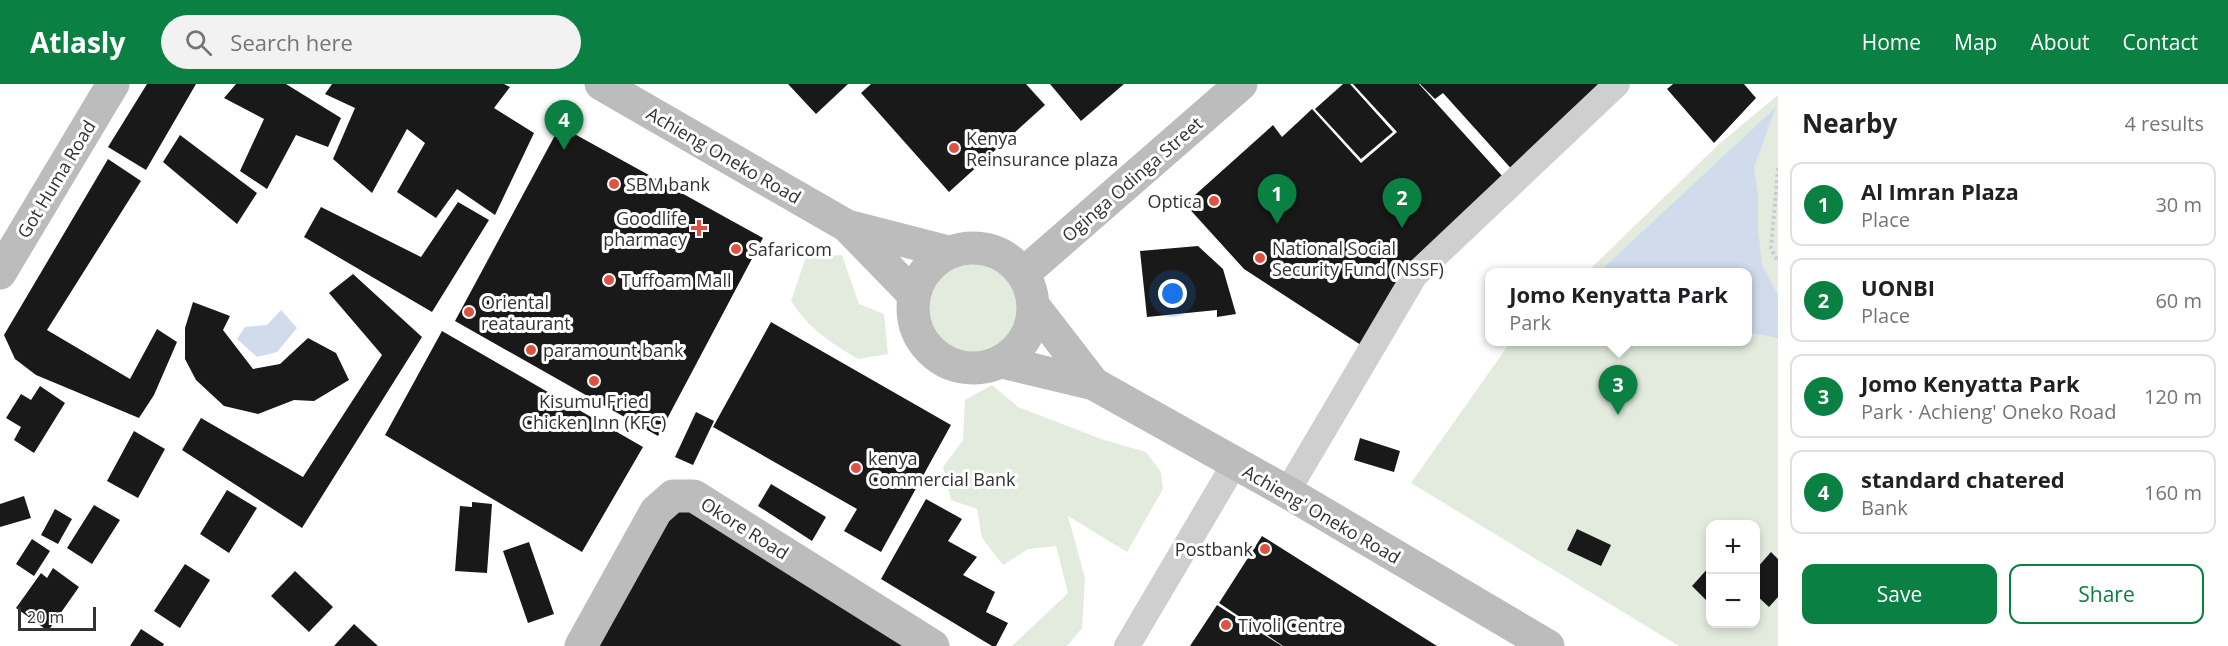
<!DOCTYPE html>
<html lang="en">
<head>
<meta charset="utf-8">
<style>
  body { margin:0; font-family:"Open Sans",sans-serif; background:#f2f2f2; color:#202124 }
  .controls { position:absolute; right:18px; bottom:18px; display:grid; overflow:hidden; border-radius:12px; box-shadow:0 3px 9px #0003 }
  .controls button { width:54px; height:54px; display:grid; place-items:center; padding:0; border:0; border-bottom:2px solid #e0e0e0; background:#fff; color:#202124; font:30px sans-serif }
  .scale { position:absolute; left:18px; bottom:15px; width:78px; box-sizing:border-box; padding-left:6px; border:3px solid #323232; border-top:0; font-size:16px; line-height:21px; white-space:nowrap; color:#323232; -webkit-text-stroke:4px #fff; paint-order:stroke }
  .you { position:absolute; left:1173px; top:210px; width:21px; height:21px; margin:-15px; border:4px solid #fff; border-radius:50%; background:#1a73e8; box-shadow:0 0 0 9px #1a73e833 }
  .badge { display:grid; place-items:center; width:39px; height:39px; border-radius:50%; background:#0b8043; color:#fff; font-size:20px; font-weight:700 }
  .pin { position:absolute; translate:-50% -50px; filter:drop-shadow(0 2px 3px #0008) }
  .pin::after { content:''; position:absolute; top:32px; width:21px; height:18px; background:inherit; clip-path:polygon(0 0,100% 0,50% 100%) }
  .popup { position:absolute; left:1485px; top:184px; width:267px; height:78px; box-sizing:border-box; display:grid; place-content:center; border-radius:12px; background:#fff; filter:drop-shadow(0 2px 4px #0005); font-size:20px; white-space:nowrap; color:#757577 }
  .popup b { font-size:22px; color:#202124 }
  .popup::after { content:''; position:absolute; left:50%; top:100%; margin-left:-12px; border:12px solid transparent; border-top-color:#fff }
  .list { margin:0; padding:0; list-style:none }
  h2 { display:flex; justify-content:space-between; align-items:center; height:78px; margin:0; padding:0 24px; font-size:26px }
  h2 small { font-size:20px; font-weight:400; color:#757577 }
  .list li { display:grid; grid-template-columns:39px 1fr auto; gap:18px; align-items:center; box-sizing:border-box; height:84px; margin:0 12px 12px; padding:0 12px; border:2px solid #e0e0e0; border-radius:12px }
  .list b { display:block; font-size:22px; white-space:nowrap }
  .list p { margin:0; font-size:20px; white-space:nowrap; color:#757577 }
  .list em { font-size:20px; font-style:normal; color:#757577 }
  .actions { display:flex; gap:12px; padding:18px 24px }
  .actions a { flex:1; padding:14px 0; border:2px solid #0b8043; border-radius:12px; text-align:center; font-size:21px; color:#0b8043 }
  .actions .main { background:#0b8043; color:#fff }
  .icon { flex:none; width:33px; height:33px; fill:none; stroke:currentColor; stroke-width:2; stroke-linecap:round; stroke-linejoin:round }
  .map { position:relative; flex:none; width:1778px; height:562px; overflow:hidden }
  header { display:flex; align-items:center; gap:36px; box-sizing:border-box; height:84px; padding:0 30px; background:#0b8043; color:#fff }
  header strong { font-size:28px }
  nav { display:flex; gap:33px; margin-inline-start:auto; font-size:21px }
  .search { width:420px; height:54px; background:#f2f2f2; display:flex; align-items:center; gap:15px; box-sizing:border-box; padding:0 21px; border-radius:33px; color:#757577; font-size:22px }
  main { display:flex }
  aside { flex:1; background:#fff }
  .map>svg:first-child { display:block }
</style>
</head>
<body>
<header>
<strong>Atlasly</strong>
<div class="search"><svg class="icon" aria-label="search" viewBox="0 0 24 24"><circle cx="10" cy="10" r="6"/><path d="M15 15l6 6"/></svg>Search here</div>
<nav><a>Home</a><a>Map</a><a>About</a><a>Contact</a></nav>
</header>
<main>
<div class="map">
<svg width="1778" height="562" viewBox="0 0 1778 562">
  <rect width="100%" height="100%" fill="#fff"/>
  <path fill="#e3ebdf" fill-rule="evenodd" d="M1778,11v551h-99l-268,-163 96,-136 6,-5h234v-70h-160l132,-128zM1710,440h46v100h-46z
    M966,170l19,1 21,8 19,27 2,16 -4,19 -12,20 -12,8 -23,8 -23,-1 -21,-17 -8,-14 -4,-16 2,-27 18,-23z
    M842,171l17,49 25,10 4,40 -30,5c-27,-16 -50,-31 -67,-58l15,-44z
    M992,301l26,22 83,32 45,13 15,20 2,17 -36,63 -59,-36 17,62 -3,50 -15,18h-55l56,-53 -12,-47 -28,3 -25,16 -21,-27 -5,-29 -26,-9 -8,-33 20,-27 2,-40z"/>
  <path fill="#d0dcec" d="M1776,23l-22,60 4,30v33l4,35 16,30v43l-31,-6v-60h-148z
    M281,226l16,18 -20,24 -20,5 -20,-18 8,-12 22,-2z"/>
  <path fill="#191919" d="M147,0h49l-50,86 -38,-23z
    M236,0h50l55,34 -13,29 -32,-12 -29,54 -27,-18 24,-52 -40,-21z
    M332,0h172l6,3 -16,21 40,25 -39,82 -38,-26 -21,29 -39,-26 28,-49 -18,-14 -35,64 -39,-34 22,-51 -30,-14z
    M788,0h60l-32,30z
    M871,0h155l19,21 -96,87 -88,-99z
    M1050,0h74l-43,37z
    M1343,0h7l43,48 -32,27 -46,-50z
    M1353,0h66l85,94 -110,101 9,1 -39,67 -120,-78 -59,-65 88,-79 9,12 30,-28 49,54 36,-31z
    M1420,0h186l-90,90 -73,-81 -8,6z
    M1673,0h71l12,14 -42,45 -47,-54z
    M560,42l203,112 -105,198 -203,-115z
    M180,51l77,58 -20,31 -74,-62z
    M108,75l33,22 -94,149 83,49 27,-50 20,13 -23,53 -15,23 -103,-43 -21,-16 -11,-24z
    M458,118l31,18 -57,92 -128,-75 17,-30 100,50z
    M1198,162l25,23 13,45 -19,3v-7l-70,7 -7,-66z
    M353,190l69,63 -120,191 -120,-78 19,-32 102,59 79,-122 -53,-62z
    M193,218l37,14 -7,14 30,39 27,-5 28,-26 28,15 13,27 -35,21 -20,-1 -36,14 -34,-8 -28,-26 -11,-21v-31z
    M771,238l180,103 -70,127 -37,-21 13,-22 -144,-82z
    M442,247l201,116 -61,105 -197,-117z
    M40,302l25,17 -31,50 -20,-13 7,-13 -15,-9 15,-24 10,6z
    M696,328l18,9 -21,44 -18,-8z
    M134,347l31,18 -27,49 -31,-17z
    M1360,354l40,13 -6,21 -40,-12z
    M771,400l55,33 -14,24 -54,-35z
    M227,406l30,18 -28,45 -29,-19z
    M24,412l7,22 -31,9v-23z
    M673,412l252,150h-341z
    M926,415l36,20 -14,22 29,16 -14,18 32,17 -9,20 22,11 -12,23h-4l-111,-67z
    M472,418l20,2 -5,69 -32,-2 5,-65 12,1z
    M94,421l26,15 -28,44 -25,-16z
    M55,425l17,10 -14,25 -17,-9z
    M1577,445l34,16 -10,21 -34,-16z
    M1262,452l100,63 75,47h-154l-64,-43z
    M32,455l18,12 -16,25 -18,-12z
    M529,458l25,72 -26,9 -25,-72z
    M1771,468l7,7v38l-9,10 -13,-12v-26z
    M185,480l25,16 -30,48 -26,-17z
    M1710,482v38l-18,-18z
    M53,484l26,19 -31,44 -32,-23 25,-35 6,5z
    M295,487l38,36 -24,25 -38,-36z
    M1217,521l65,41h-92z
    M354,540l24,22h-44z
    M141,545l23,15 -1,2h-33z"/>
  <g fill="none" stroke-linecap="round" stroke-linejoin="round">
    <path stroke="#ccc" stroke-width="4" stroke-dasharray="3 3" stroke-linecap="butt" d="M1778,84l-7,80 7,14"/>
    <path stroke="#cfcfcf" stroke-width="26" d="M1287,408l128,-217 202,-191
      M1127,562l108,-183"/>
    <path stroke="#bcbcbc" stroke-width="33" d="M601,0l246,142 67,69
      M847,142l101,26
      M913 224a60 60 0 1 1 120 0a60 60 0 1 1-120 0Z
      M0,189l113,-189
      M1023,190l218,-190
      M1033,221l61,79
      M1002,278l92,22 193,108 261,154
      M581,562l75,-135 17,-15h21l239,150"/>
  </g>
  <g fill="#dc5441" stroke="#fff" stroke-width="2">
    <circle cx="954" cy="64" r="6"/>
    <circle cx="614" cy="100" r="6"/>
    <circle cx="1214" cy="117" r="6"/>
    <path d="M696 135h6v6h6v6h-6v6h-6v-6h-6v-6h6z"/>
    <circle cx="736" cy="165" r="6"/>
    <circle cx="1260" cy="174" r="6"/>
    <circle cx="609" cy="196" r="6"/>
    <circle cx="469" cy="228" r="6"/>
    <circle cx="531" cy="266" r="6"/>
    <circle cx="594" cy="297" r="6"/>
    <circle cx="856" cy="384" r="6"/>
    <circle cx="1265" cy="465" r="6"/>
    <circle cx="1226" cy="541" r="6"/>
  </g>
  <g text-anchor="middle" dominant-baseline="central" stroke-width="6" stroke-linejoin="round" paint-order="stroke">
    <g font-size="18" fill="#323232" stroke="#fff" text-anchor="start">
      <text x="966" y="54">Kenya<tspan x="966" dy="21">Reinsurance plaza</tspan></text>
      <text x="626" y="100">SBM bank</text>
      <text x="1202" y="117" text-anchor="end">Optica</text>
      <text x="687" y="134" text-anchor="end">Goodlife<tspan x="687" dy="21">pharmacy</tspan></text>
      <text x="1272" y="164">National Social<tspan x="1272" dy="21">Security Fund (NSSF)</tspan></text>
      <text x="748" y="165">Safaricom</text>
      <text x="621" y="196">Tuffoam Mall</text>
      <text x="481" y="218">Oriental<tspan x="481" dy="21">reataurant</tspan></text>
      <text x="543" y="266">paramount bank</text>
      <text x="594" y="317" text-anchor="middle">Kisumu Fried<tspan x="594" dy="21">Chicken Inn (KFC)</tspan></text>
      <text x="868" y="374">kenya<tspan x="868" dy="21">Commercial Bank</tspan></text>
      <text x="1253" y="465" text-anchor="end">Postbank</text>
      <text x="1238" y="541">Tivoli Centre</text>
    </g>
    <g font-size="18" fill="#323232" stroke="#fff">
      <text transform="translate(724 71) rotate(30)">Achieng Oneko Road</text>
      <text transform="translate(56 95) rotate(-59)">Got Huma Road</text>
      <text transform="translate(1132 95) rotate(-41)">Oginga Odinga Street</text>
      <text transform="translate(1322 430) rotate(30)">Achieng' Oneko Road</text>
      <text transform="translate(745 444) rotate(32)">Okore Road</text>
    </g>
  </g>
</svg>
<div class="controls">
<button>+</button>
<button>−</button>
</div>
<div class="scale">20 m</div>
<div class="you"></div>
<div class="pin badge" style="left:1277px;top:140px">1</div>
<div class="pin badge" style="left:1402px;top:144px">2</div>
<div class="pin badge" style="left:1618px;top:331px">3</div>
<div class="popup"><b>Jomo Kenyatta Park</b>Park</div>
<div class="pin badge" style="left:564px;top:66px">4</div>
</div>
<aside>
<h2>Nearby<small>4 results</small></h2>
<ul class="list">
<li><span class="badge">1</span><div><b>Al Imran Plaza</b><p>Place</p></div><em>30 m</em></li>
<li><span class="badge">2</span><div><b>UONBI</b><p>Place</p></div><em>60 m</em></li>
<li><span class="badge">3</span><div><b>Jomo Kenyatta Park</b><p>Park · Achieng' Oneko Road</p></div><em>120 m</em></li>
<li><span class="badge">4</span><div><b>standard chatered</b><p>Bank</p></div><em>160 m</em></li>
</ul>
<div class="actions"><a class="main">Save</a><a>Share</a></div>
</aside>
</main>
</body>
</html>
